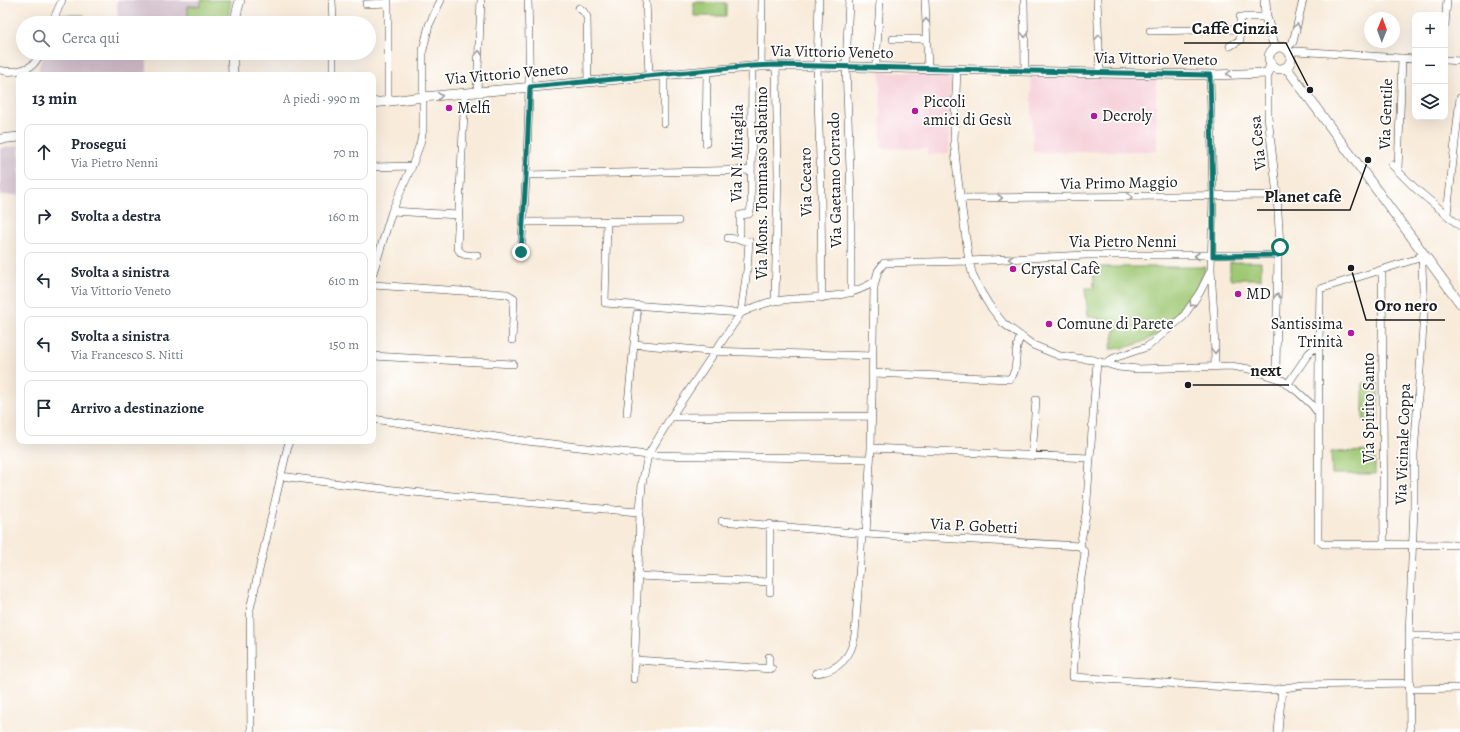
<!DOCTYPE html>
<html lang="it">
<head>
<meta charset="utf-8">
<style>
  body { margin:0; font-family:Alegreya,serif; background:#f2f2f3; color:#1f2937 }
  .controls { position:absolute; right:12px; top:12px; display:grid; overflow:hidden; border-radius:8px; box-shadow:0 4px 16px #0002 }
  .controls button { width:36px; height:36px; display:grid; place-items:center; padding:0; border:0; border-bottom:1px solid #e0e1e3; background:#fff; color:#1f2937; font:20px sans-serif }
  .compass { position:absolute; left:1364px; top:12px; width:36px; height:36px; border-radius:50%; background:#fff; box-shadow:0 4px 16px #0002; rotate:1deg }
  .stop { position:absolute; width:12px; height:12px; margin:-9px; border:3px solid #0f766e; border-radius:50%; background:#fff }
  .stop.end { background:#0f766e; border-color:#fff; box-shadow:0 1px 4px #0008 }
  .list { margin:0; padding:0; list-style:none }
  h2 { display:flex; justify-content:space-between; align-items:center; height:52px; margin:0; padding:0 16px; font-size:17px }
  h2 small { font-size:13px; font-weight:400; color:#747a83 }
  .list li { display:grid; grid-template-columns:26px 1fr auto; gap:12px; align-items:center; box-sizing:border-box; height:56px; margin:0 8px 8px; padding:0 8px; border:1px solid #e0e1e3; border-radius:8px }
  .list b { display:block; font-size:15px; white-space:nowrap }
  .list p { margin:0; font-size:13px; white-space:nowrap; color:#747a83 }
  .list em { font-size:13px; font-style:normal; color:#747a83 }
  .icon { flex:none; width:22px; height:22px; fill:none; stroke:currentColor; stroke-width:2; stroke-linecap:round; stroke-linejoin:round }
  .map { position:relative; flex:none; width:1460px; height:732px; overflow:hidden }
  .search { position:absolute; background:#fff; box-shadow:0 4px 16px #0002; left:16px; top:16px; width:360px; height:44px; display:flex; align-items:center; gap:10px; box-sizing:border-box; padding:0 14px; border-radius:22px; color:#747a83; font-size:15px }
  .panel { position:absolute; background:#fff; box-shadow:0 4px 16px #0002; left:16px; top:72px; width:360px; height:372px; border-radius:8px }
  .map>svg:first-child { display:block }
</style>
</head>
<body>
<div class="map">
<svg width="1460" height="732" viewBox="0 0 1460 732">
  <rect width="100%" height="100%" fill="#fff"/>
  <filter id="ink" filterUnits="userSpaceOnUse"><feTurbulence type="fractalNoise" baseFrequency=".025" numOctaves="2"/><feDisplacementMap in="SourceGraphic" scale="8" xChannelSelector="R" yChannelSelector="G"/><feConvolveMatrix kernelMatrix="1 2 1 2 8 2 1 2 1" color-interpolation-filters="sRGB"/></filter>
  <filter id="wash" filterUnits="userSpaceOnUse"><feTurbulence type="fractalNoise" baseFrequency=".012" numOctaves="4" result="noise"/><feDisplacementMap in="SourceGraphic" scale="16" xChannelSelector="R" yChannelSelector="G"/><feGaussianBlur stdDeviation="0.9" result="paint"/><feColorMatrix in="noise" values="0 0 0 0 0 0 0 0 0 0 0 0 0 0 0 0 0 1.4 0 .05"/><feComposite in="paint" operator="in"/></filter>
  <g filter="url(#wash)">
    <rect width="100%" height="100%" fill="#f8ebda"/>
    <path fill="#f6cfd8" d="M880,72l71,3 -2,78 -22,2v-6l-46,-1z
      M1031,77l125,3 1,71 -124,1z"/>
    <path fill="#d1bdca" d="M117,0h84v6h-13v17h-70z
      M44,53h103v22h-107l-1,-9z
      M19,146v49h-19v-47z"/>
    <path fill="#9fc873" stroke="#5e7248" d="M201,0h30l-4,23h-39v-17h13z
      M694,2l32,1v13h-32z
      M60,15h24v8h-28z
      M1230,262h31v17h-31z
      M1093,267h113c-15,40 -49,82 -96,82l7,-25 -29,-8 -3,-28h9z
      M1363,383h15v38h-15z
      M1375,451v23h-43l-1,-22z"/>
  </g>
  <g filter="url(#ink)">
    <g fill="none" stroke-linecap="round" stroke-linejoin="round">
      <g stroke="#3d3b38" stroke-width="8">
        <path id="minor" d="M332,0l1,23
          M646,0l3,76
          M819,0l-2,66 4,126 1,106
          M849,0l-3,67 5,128v98
          M925,0l3,69
          M1024,0l1,71
          M1097,0l3,73
          M366,4l22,-1
          M579,8l4,3 4,6 1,65
          M52,23l10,-23
          M1445,25l2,-25
          M1150,31l90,-2
          M893,39h34
          M1230,46l10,-6v-23h26
          M1286,49l7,-7 10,-42
          M333,53v22
          M1289,53l7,-2 119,8
          M1445,60l15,1
          M876,63l4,-63
          M761,66l1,-66
          M0,70c9,3 23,1 31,-4 5,-3 7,-8 9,-13
          M957,70l-3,70 3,32 12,89 4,15 7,14 9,15 14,18 30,22 27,11 34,4 24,7 20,2 93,-3 18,3 33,11 16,12 14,13 6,8
          M1268,73v44l9,78 3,52 -2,8 -2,113 -3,9
          M664,75v48
          M1210,75l3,121 -2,74 3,46 1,50
          M477,92l4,-92
          M465,94l-8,153c5,10 10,8 20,8
          M388,102v-102
          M706,143l1,-72
          M1392,165l24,24 44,37
          M373,167l39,-1
          M1398,170l4,-112
          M526,175l225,-5
          M961,198l316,-3
          M392,211l66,4
          M1447,214l13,-116
          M607,221l-2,82 136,10c11,-5 22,-10 34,-12 35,-6 67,1 99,-19
          M528,222l150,-1
          M740,234v-19l9,-1 2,-7 1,-141
          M521,252c7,-84 10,-168 7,-252
          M1424,254l-8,5 -96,30 -1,55 -1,191v5l5,4 137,1
          M1382,270l2,275
          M373,273l19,-62 20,-45 8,-22 3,-15v-79l6,-25 12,-25
          M373,285l134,9 7,4 -2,42
          M775,301l3,-128 -2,-108
          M634,344l74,7 165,5
          M373,356l140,8
          M1097,361l-11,153 -6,32 5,7 -5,31 -7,93 200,13 30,-5 106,-2
          M1106,363l8,-5 33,-11 36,-30 17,-25 11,-22
          M873,373l136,6c9,-6 6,-21 8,-31 0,-4 2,-8 4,-12
          M1287,385l22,-32 10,-9
          M627,413l10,-99
          M671,417l200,-1
          M373,419l145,21 130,15 221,4
          M871,448l218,10
          M1032,456l4,-56
          M281,476c119,17 239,26 359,36
          M722,521l144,13 214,12
          M866,534l5,-86 3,-161 4,-16 6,-8 85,-2 117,-6h192
          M637,576l133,6
          M770,592v-68
          M1409,636h51
          M635,660l137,9
          M769,669v-12
          M816,673c23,-2 36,-17 39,-39l7,-100
          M634,679l6,-167 2,-28 6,-29 23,-38 70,-104 6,-43 2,-29 -21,-3
          M1409,689l51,-1
          M251,732l-1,-123 39,-168
          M1278,732l4,-43
          M1410,732l-1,-96 5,-129v-53l10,-141 -2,-47 2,-12"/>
      </g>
      <g stroke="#3d3b38" stroke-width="10">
        <path id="tertiary" d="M1265,0l1,17 9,31
          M234,23l6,-23
          M1269 58a11 11 0 1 1 22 0a11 11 0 1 1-22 0Z
          M232,53l1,22
          M1286,67l174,236
          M373,103l50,-6 338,-31h56l283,7 114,2 54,-2 3,-9
          M0,139l19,-2"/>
      </g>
      <use href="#minor" stroke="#fff" stroke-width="7"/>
      <use href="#tertiary" stroke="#fff" stroke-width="9"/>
    </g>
    <defs><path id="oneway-chevron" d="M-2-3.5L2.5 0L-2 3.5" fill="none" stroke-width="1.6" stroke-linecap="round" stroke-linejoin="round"/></defs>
    <g stroke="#999">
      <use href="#oneway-chevron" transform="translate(926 21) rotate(-92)"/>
      <use href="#oneway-chevron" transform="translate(1297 26) rotate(-76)"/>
      <use href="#oneway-chevron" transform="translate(1025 35) rotate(89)"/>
      <use href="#oneway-chevron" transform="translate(1099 37) rotate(-92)"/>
      <use href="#oneway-chevron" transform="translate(479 53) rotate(-87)"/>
      <use href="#oneway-chevron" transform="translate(1229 74) rotate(178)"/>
      <use href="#oneway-chevron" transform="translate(440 96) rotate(-5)"/>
      <use href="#oneway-chevron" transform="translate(1130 197) rotate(-1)"/>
      <use href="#oneway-chevron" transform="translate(1000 198) rotate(-1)"/>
      <use href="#oneway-chevron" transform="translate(1197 256) rotate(-180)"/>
      <use href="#oneway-chevron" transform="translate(1011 259) rotate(177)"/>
      <use href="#oneway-chevron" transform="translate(1277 296) rotate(-89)"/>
      <use href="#oneway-chevron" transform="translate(1192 304) rotate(123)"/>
      <use href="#oneway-chevron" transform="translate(1215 351) rotate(89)"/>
    </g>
  </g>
  <g fill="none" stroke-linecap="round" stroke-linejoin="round" filter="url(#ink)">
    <path stroke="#0f766e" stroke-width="5" d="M521,252l5,-77 4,-88 222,-21 24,-1 434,10 3,121v60l65,-1 2,-8"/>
  </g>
  <g fill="#b5179e" stroke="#fff" stroke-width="1.5">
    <circle cx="449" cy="108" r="4"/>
    <circle cx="915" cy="111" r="4"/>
    <circle cx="1094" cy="116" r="4"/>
    <circle cx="1013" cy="269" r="4"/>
    <circle cx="1238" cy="294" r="4"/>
    <circle cx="1049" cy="324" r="4"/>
    <circle cx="1351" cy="333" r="4"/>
  </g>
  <g text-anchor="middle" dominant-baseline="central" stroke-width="3.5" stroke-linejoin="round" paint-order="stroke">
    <g font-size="16" fill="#1c1c1c" stroke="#fff">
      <text transform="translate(832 52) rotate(1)">Via Vittorio Veneto</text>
      <text transform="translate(1156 59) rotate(1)">Via Vittorio Veneto</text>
      <text transform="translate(507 74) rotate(-5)">Via Vittorio Veneto</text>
      <text transform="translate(1386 114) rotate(-88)">Via Gentile</text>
      <text transform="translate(1258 143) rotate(-96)">Via Cesa</text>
      <text transform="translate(737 153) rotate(-89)">Via N. Miraglia</text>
      <text transform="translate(835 180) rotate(-91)">Via Gaetano Corrado</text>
      <text transform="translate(806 182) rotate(-91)">Via Cecaro</text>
      <text transform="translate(762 183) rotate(-90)">Via Mons. Tommaso Sabatino</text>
      <text transform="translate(1119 183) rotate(-1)">Via Primo Maggio</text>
      <text x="1123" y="242">Via Pietro Nenni</text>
      <text transform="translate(1369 408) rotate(-90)">Via Spirito Santo</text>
      <text transform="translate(1403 444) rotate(-88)">Via Vicinale Coppa</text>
      <text transform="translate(974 526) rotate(3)">Via P. Gobetti</text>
    </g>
    <g font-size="16" fill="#1c1c1c" stroke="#fff" text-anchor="start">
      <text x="923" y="102">Piccoli<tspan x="923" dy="18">amici di Gesù</tspan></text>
      <text x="457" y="108">Melfi</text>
      <text x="1102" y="116">Decroly</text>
      <text x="1021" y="269">Crystal Cafè</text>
      <text x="1246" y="294">MD</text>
      <text x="1057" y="324">Comune di Parete</text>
      <text x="1343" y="324" text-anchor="end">Santissima<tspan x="1343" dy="18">Trinità</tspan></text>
    </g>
  </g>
  <path fill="none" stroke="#1c1c1c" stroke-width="1.5" d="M1310 90L1286 43H1184M1368 160L1350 210H1257M1351 268L1366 320H1445M1188 385L1242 385H1289"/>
  <g fill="#1c1c1c" stroke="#fff" stroke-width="1.5">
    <circle cx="1310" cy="90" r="4"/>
    <circle cx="1368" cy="160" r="4"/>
    <circle cx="1351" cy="268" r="4"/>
    <circle cx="1188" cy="385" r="4"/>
  </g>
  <g font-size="17" text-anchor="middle" font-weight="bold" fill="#1c1c1c" stroke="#fff" stroke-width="3.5" stroke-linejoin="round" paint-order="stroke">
    <text x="1235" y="34">Caffè Cinzia</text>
    <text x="1303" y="202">Planet cafè</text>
    <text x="1406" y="311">Oro nero</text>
    <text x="1266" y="376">next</text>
  </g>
</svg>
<div class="controls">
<button>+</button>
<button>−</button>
<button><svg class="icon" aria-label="layers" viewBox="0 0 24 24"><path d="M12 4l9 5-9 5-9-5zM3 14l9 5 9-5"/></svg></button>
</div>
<svg class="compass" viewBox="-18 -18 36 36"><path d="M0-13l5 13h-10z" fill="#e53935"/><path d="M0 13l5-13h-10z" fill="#747a83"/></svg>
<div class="stop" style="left:1280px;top:247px"></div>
<div class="stop end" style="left:521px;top:252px"></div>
<div class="search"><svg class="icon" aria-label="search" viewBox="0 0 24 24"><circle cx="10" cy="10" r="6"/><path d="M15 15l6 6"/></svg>Cerca qui</div>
<section class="panel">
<h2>13 min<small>A piedi · 990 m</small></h2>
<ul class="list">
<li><svg class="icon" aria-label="ahead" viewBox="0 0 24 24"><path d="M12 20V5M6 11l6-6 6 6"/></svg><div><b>Prosegui</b><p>Via Pietro Nenni</p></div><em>70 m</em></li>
<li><svg class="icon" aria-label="right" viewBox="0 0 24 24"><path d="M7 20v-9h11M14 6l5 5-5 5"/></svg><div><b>Svolta a destra</b></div><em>160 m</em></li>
<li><svg class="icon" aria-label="left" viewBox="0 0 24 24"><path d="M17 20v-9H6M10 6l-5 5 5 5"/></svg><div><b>Svolta a sinistra</b><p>Via Vittorio Veneto</p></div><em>610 m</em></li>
<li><svg class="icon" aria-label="left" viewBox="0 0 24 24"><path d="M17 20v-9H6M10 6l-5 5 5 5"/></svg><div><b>Svolta a sinistra</b><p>Via Francesco S. Nitti</p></div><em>150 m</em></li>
<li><svg class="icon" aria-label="arrive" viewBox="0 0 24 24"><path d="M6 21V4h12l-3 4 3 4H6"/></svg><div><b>Arrivo a destinazione</b></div></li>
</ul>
</section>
</div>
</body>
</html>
